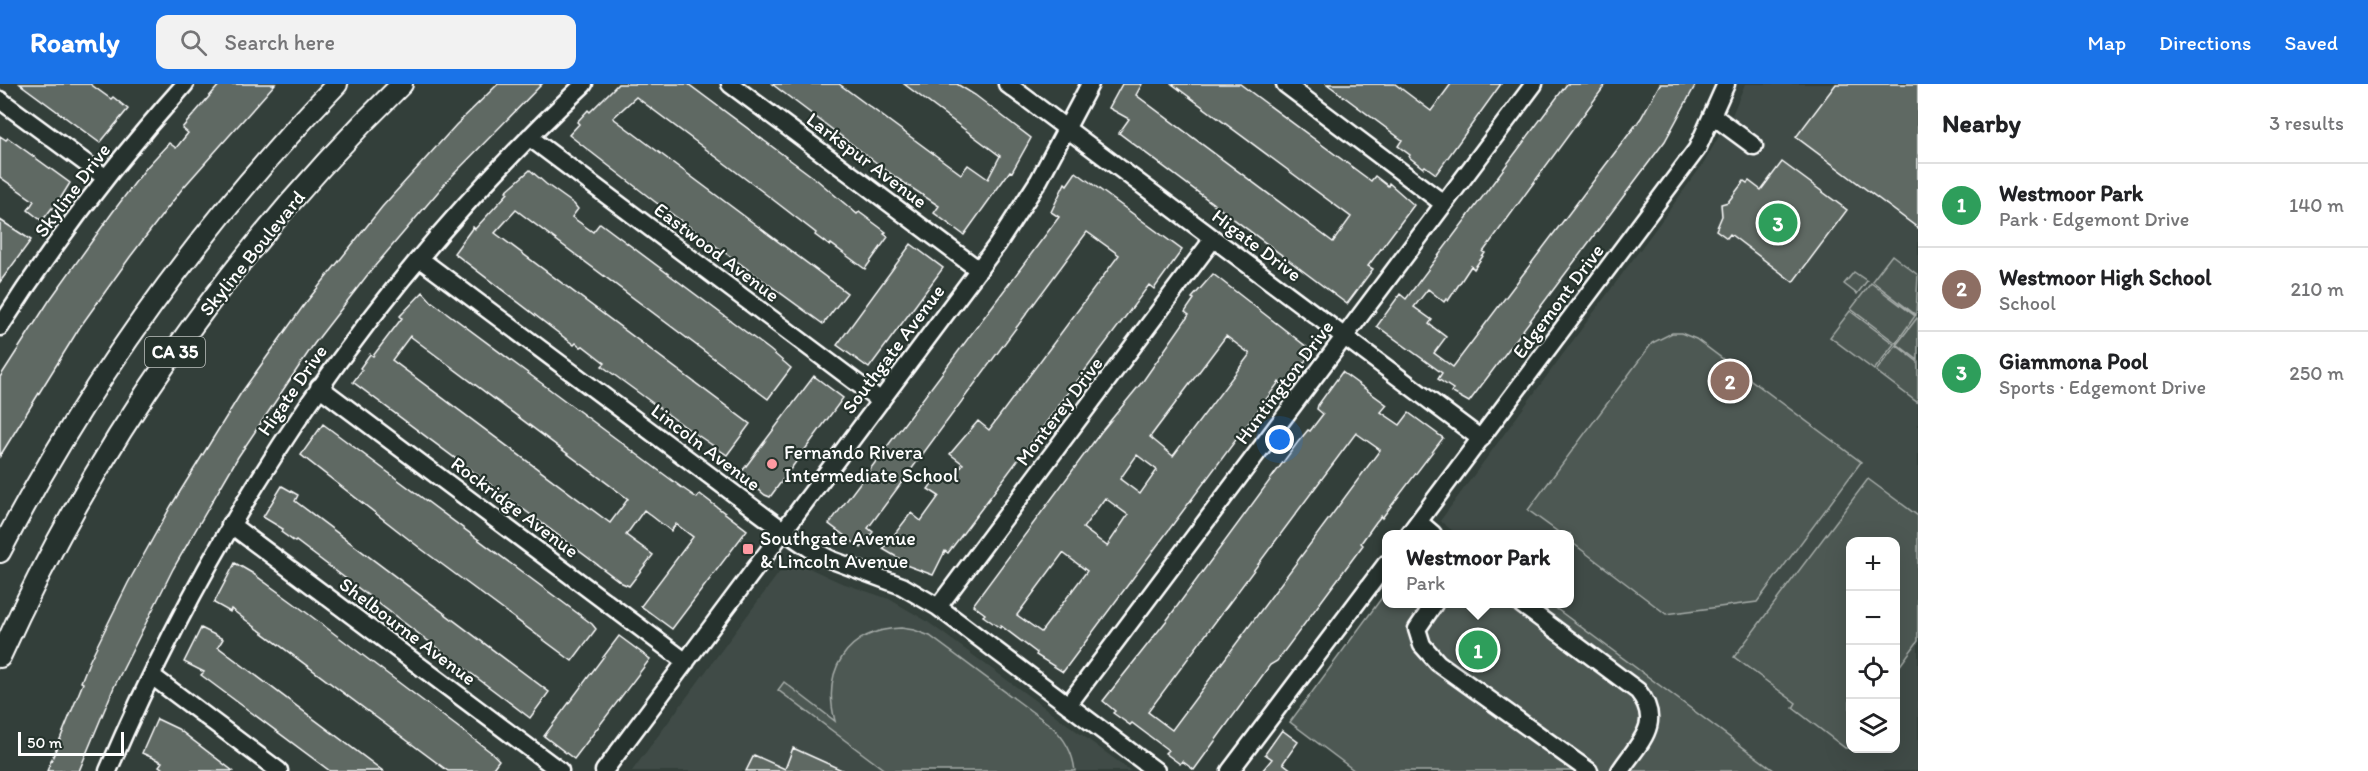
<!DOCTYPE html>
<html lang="en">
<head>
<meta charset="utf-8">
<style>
  body { margin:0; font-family:Itim,sans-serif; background:#f2f2f2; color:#202124 }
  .controls { position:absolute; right:18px; bottom:18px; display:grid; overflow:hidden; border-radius:12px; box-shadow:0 6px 24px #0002 }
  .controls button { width:54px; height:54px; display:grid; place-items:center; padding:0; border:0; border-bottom:2px solid #e0e0e0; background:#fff; color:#202124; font:30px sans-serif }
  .scale { position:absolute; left:18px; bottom:15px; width:106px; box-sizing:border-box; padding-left:6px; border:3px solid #fff; border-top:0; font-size:16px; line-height:21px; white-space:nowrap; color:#fff; -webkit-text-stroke:4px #26332d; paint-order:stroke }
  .you { position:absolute; left:1280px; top:356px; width:21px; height:21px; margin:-15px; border:4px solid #fff; border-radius:50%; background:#1a73e8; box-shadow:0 0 0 9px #1a73e833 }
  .badge { display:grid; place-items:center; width:39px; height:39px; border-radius:50%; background:#1a73e8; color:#fff; font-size:20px; font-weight:700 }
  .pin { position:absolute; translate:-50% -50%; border:3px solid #fff; box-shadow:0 2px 6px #0006 }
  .popup { position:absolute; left:1382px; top:446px; width:192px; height:78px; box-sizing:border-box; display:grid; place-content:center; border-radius:12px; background:#fff; filter:drop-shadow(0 2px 4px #0005); font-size:20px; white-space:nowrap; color:#757577 }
  .popup b { font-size:22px; color:#202124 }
  .popup::after { content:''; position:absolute; left:50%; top:100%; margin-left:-12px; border:12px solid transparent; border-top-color:#fff }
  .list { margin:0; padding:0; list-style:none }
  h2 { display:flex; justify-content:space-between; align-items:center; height:78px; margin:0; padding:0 24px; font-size:26px }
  h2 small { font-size:20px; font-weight:400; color:#757577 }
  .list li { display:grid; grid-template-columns:39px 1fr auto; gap:18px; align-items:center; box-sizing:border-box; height:84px; padding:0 24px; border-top:2px solid #e0e0e0 }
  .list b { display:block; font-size:22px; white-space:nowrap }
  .list p { margin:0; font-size:20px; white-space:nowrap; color:#757577 }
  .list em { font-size:20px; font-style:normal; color:#757577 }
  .icon { flex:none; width:33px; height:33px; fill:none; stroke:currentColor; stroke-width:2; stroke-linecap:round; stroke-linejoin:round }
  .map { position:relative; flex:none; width:1918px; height:687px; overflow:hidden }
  header { display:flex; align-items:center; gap:36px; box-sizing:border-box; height:84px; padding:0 30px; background:#1a73e8; color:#fff }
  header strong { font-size:28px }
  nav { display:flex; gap:33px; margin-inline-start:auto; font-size:21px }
  .search { width:420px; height:54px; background:#f2f2f2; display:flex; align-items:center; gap:15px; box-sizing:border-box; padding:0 21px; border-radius:12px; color:#757577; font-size:22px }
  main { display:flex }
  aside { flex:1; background:#fff }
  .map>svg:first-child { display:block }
</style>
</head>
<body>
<header>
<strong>Roamly</strong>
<div class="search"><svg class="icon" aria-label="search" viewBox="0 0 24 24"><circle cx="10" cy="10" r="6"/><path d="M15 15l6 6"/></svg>Search here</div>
<nav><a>Map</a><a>Directions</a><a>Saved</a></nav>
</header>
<main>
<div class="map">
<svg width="1918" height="687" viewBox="0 0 1918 687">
  <rect width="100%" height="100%" fill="#333f3a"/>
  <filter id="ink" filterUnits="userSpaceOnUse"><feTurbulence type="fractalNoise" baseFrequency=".0167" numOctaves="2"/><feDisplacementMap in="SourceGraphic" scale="12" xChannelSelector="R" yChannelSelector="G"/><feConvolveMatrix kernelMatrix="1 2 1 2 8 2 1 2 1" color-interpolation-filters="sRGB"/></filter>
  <g filter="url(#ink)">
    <path fill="#404c47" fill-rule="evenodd" d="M1745,0h173v687h-143l-225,-167h20v-70h-113l-17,-13 264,-358 16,-29 5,-2zM1850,458h46v206h-46z
      M794,477l45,21 50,17 36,21 206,151h-499l155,-209z"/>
    <path fill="#4d5853" stroke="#a6aca9" stroke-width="1.5" d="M1892,171l26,20 -2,40 -44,-34z
      M1854,188l13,9 -10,13 -13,-10z
      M1871,199l44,33 -19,27 -45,-34z
      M1850,227l44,33 -20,26 -44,-33z
      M1917,234l1,1v41l-21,-16z
      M1672,249h9l15,6 165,123 -104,140 -91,12 -96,-73v-7h-9l-33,-24 124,-167z
      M1896,261l22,17v41l-42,-32z
      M1868,395l50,37v125l-22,30v-129h-46v206h-5l-52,-40 3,-5 -62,-46z
      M1386,508v12h164l225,167h-420l-65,-49z
      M901,544l13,2 16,6 120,89c14,12 23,28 25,46h-189l-108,-81 6,-8 51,39c-13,-50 11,-91 66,-93z"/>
    <path fill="#5f6964" stroke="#fff" stroke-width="1.5" fill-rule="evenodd" d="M20,0h70l21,15 2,-2 15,12 -28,34z
      M220,0h55l-93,105 -52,68 -50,70 -80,129v-79l49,-76 63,-88 34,-45 23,-25 7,5 12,-15 -6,-5z
      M498,0h44l-93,95 -80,94 -55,71 -76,113 -65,112 -59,118 -35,84h-32l36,-88 -2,-1 8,-20 39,-79 43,-77 70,-113 63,-88 78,-98 74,-82z
      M618,0h70l129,96 40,34 2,-2 27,20 -2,2 4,3 -23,32 -34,-25 -1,2 -15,-11 1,-2 -53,-41 -127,-95 -23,21 234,175 -24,31 -169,-123 -85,-66 10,-11 -2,-2 11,-12 2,2z
      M772,0h67l122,90 7,-9 20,14 12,-23 -96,-72h53l18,11 56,43 -19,34 -2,-1 -46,64 -30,-22 5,-7 -41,-27z
      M1122,0h20l-6,11 197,147 18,-25 -179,-133h68l131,97 4,-5 13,10 1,-3 25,22 -46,61 5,3 -26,35 -228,-171 10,-14 -20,-11z
      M1327,0h68l36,27 20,-27h50l-65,90 -11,-8 -2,2 -14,-11 1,-2 -12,-9 4,-6z
      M1567,0h39l-123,168 2,1 -11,16 -3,-3 -23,35 -2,-2 -2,3 -16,-13 -14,18 18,13 -3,4 17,13 -12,16 19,14 188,-249 19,-34h36l-31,57 -196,261 -18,-10 2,-3 -15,-10 4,-6 -65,-47 23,-32 6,5z
      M1836,0h82v144l-122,-91z
      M0,52l6,4 2,-2 62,45 -16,26 -2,-1 -10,13 -14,-11 6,-9 -34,-24z
      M1782,78l65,48 -54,72 -63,-48 -3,4 -11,-8 6,-14 -1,-12 7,-2 16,-21 3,2 2,-2 12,9z
      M530,86l16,14 28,20 4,5 -6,8 21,15 7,-9 170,127 21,18 -23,31 -252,-189 -21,23 255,191 -23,31 -43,-29 -82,-60 3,-3 -22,-17 -2,1 -5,-4 -2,2 -120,-92 19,-26 2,2 33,-36 -2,-2z
      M1076,88l106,78 -28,39 -5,-4 -188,251 -13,17 -3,-2 -12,24 -30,-11 2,-2 -22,-13 28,-36 10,8 18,-25 -11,-7 11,-15 11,8 13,-18 -13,-10 28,-33 11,9 130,-175 -32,-23 -219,296 5,4 -12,16 -32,-24 230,-307 -8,-5 14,-29 2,2z
      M0,136l31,20 -31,42z
      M911,160l32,24 -74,100 -32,-23z
      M1213,190l99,77 -17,25 -2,-1 -8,12 -6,-5 -216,290 -27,-17 1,-2 -36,-27 -1,2 -17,-12 2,-2 -12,-9 128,-173 42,-51 46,-66 -4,-3 9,-13 -2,-1zM1226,252l24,18 -77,102 -23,-19zM1137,371l20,15 -17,24 -20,-15zM1105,414l23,17 -21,31 -24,-18zM1063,469l24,18 -46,61 -24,-17z
      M423,208l8,9 250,186 16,11 3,-4 47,36 -75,99 -31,-23 52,-69 -17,-13 -5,7 -27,-21 -18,25 27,20 -24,31 -7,-3 -269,-201 9,-12 -2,-2 10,-14 3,2 29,-38 -2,-2zM410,252l218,163 -18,24 -218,-163z
      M1342,288l45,33 -6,7 19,13 9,-12 34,25 -61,80 -1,-2 -5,6 -15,21 2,2 -86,116 -7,4 -76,105 -12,-9 -2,3 -15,-11 3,-3 -36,-27 -2,2 -17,-12 2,-2 -12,-10 64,-81 131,-178 10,-12 2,1 13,-17 -6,-5 1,-4zM1356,349l24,17 -208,280 -24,-18z
      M814,292l29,22 -73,99 -5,-2 -25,-21z
      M323,340l269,200 4,5 -24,32 -152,-113 -119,-93z
      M282,402l16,9 -3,6 254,191 -19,26 -234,-177 -1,1 -14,-10 2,-3 -20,-12z
      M235,479l17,10 51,37 189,143 7,7 -8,11h-43l-217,-162 -1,3 -16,-9z
      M201,544l22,11 -5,8 165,124h-53l-129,-96 3,-3 -20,-10z
      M619,552l31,23 -76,100 -30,-23z
      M157,635l21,10 55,42h-67l-7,-5 3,-4 -20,-9z
      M1282,646l16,12 -15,21 10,8h-31l10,-12 -7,-5z
      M793,664l51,23h-98l8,-16 31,14z"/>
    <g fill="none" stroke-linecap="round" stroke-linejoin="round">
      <g stroke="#fff" stroke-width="21">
        <path id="minor" d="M730,0l249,186
          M1007,0l474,355
          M1285,0l159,120
          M0,16l106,78
          M1712,31l42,31
          M529,53l352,264
          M420,175l364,272 28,19 20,10 70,26 36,21 218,164
          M0,243c54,-85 117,-167 185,-243
          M319,303l367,275
          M1419,438l14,12
          M230,440l330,247
          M1409,450l288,-385 29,-65
          M1434,520l-17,25 5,16 16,18 151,108
          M1521,520l117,87c26,33 1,51 -18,80
          M938,523l275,-368
          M152,592l127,95
          M1068,621l466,-621
          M108,687c112,-263 267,-491 476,-687
          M604,687l393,-526 42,-65 51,-96
          M1230,687l156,-207"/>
      </g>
      <g stroke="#fff" stroke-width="24">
        <path id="major" d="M0,468c89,-172 203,-328 337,-468
          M0,573c96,-213 234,-410 402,-573"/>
      </g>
      <use href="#minor" stroke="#26332d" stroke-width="16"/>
      <use href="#major" stroke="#26332d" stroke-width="20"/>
    </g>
  </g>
  <g fill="#ff9aa2" stroke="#26332d" stroke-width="2">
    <circle cx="772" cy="380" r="6"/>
    <rect x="742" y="459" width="12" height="12" rx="3"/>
  </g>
  <g text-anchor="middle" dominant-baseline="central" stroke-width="4.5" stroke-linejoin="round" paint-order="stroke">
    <rect fill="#26332d" stroke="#bec2c0" stroke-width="1.5" x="145" y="253" width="60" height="30" rx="4.5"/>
    <g font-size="18" font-weight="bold" fill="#fff">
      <text x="175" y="268">CA 35</text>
    </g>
    <g font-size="20" fill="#fff" stroke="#26332d">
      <text transform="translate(867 76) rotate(37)">Larkspur Avenue</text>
      <text transform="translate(72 106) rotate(-53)">Skyline Drive</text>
      <text transform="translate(1257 161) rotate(37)">Higate Drive</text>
      <text transform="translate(717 168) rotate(37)">Eastwood Avenue</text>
      <text transform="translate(252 169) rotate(-51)">Skyline Boulevard</text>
      <text transform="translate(1558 217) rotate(-53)">Edgemont Drive</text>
      <text transform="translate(893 265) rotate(-53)">Southgate Avenue</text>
      <text transform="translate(1284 298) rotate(-53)">Huntington Drive</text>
      <text transform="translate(292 306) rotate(-55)">Higate Drive</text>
      <text transform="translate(1059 327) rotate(-53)">Monterey Drive</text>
      <text transform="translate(706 363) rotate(37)">Lincoln Avenue</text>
      <text transform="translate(515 423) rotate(37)">Rockridge Avenue</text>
      <text transform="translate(408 547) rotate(37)">Shelbourne Avenue</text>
    </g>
    <g font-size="20" fill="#fff" stroke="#26332d" text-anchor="start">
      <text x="784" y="368">Fernando Rivera<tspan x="784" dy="23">Intermediate School</tspan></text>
      <text x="760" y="454">Southgate Avenue<tspan x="760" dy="23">&amp; Lincoln Avenue</tspan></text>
    </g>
  </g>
</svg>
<div class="controls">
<button>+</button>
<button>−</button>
<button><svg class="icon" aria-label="locate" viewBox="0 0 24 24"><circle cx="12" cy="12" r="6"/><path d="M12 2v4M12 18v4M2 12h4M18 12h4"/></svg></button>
<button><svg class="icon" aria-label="layers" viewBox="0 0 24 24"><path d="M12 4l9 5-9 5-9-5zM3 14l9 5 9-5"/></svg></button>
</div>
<div class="scale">50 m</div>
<div class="you"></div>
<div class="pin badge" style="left:1478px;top:566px;background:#2e9e5b">1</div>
<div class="popup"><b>Westmoor Park</b>Park</div>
<div class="pin badge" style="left:1730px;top:297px;background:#8d6e63">2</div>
<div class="pin badge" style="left:1778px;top:139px;background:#2e9e5b">3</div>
</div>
<aside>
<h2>Nearby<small>3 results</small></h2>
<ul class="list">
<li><span class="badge" style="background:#2e9e5b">1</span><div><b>Westmoor Park</b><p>Park · Edgemont Drive</p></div><em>140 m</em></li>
<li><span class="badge" style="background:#8d6e63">2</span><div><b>Westmoor High School</b><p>School</p></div><em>210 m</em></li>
<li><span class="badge" style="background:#2e9e5b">3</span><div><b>Giammona Pool</b><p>Sports · Edgemont Drive</p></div><em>250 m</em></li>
</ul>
</aside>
</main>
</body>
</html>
